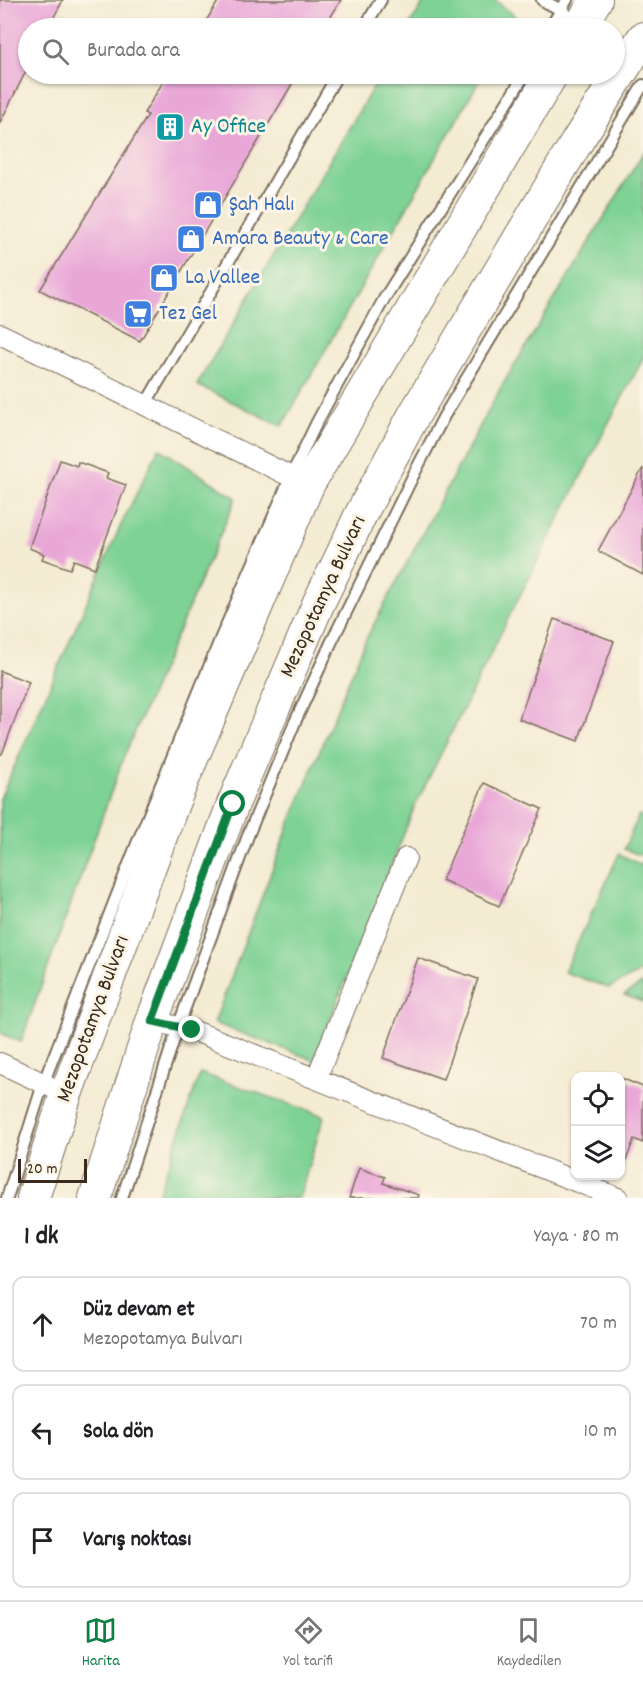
<!DOCTYPE html>
<html lang="tr">
<head>
<meta charset="utf-8">
<style>
  body { margin:0; font-family:Dekko,sans-serif; background:#f2f2f2; color:#202124 }
  .controls { position:absolute; right:18px; bottom:18px; display:grid; overflow:hidden; border-radius:12px; box-shadow:0 2px 4px #0004 }
  .controls button { width:54px; height:54px; display:grid; place-items:center; padding:0; border:0; border-bottom:2px solid #e0e0e0; background:#fff; color:#202124; font:30px sans-serif }
  .scale { position:absolute; left:18px; bottom:15px; width:69px; box-sizing:border-box; padding-left:6px; border:3px solid #3b2a1e; border-top:0; font-size:16px; line-height:21px; white-space:nowrap; color:#3b2a1e; -webkit-text-stroke:4px #fcf5e5; paint-order:stroke }
  .stop { position:absolute; width:18px; height:18px; margin:-14px; border:4px solid #0b8043; border-radius:50%; background:#fff }
  .stop.end { background:#0b8043; border-color:#fff; box-shadow:0 2px 6px #0008 }
  .list { margin:0; padding:0; list-style:none }
  h2 { display:flex; justify-content:space-between; align-items:center; height:78px; margin:0; padding:0 24px; font-size:26px }
  h2 small { font-size:20px; font-weight:400; color:#757577 }
  .list li { display:grid; grid-template-columns:39px 1fr auto; gap:18px; align-items:center; box-sizing:border-box; height:96px; margin:0 12px 12px; padding:0 12px; border:2px solid #e0e0e0; border-radius:12px }
  .list b { display:block; font-size:22px; white-space:nowrap }
  .list p { margin:0; font-size:20px; white-space:nowrap; color:#757577 }
  .list em { font-size:20px; font-style:normal; color:#757577 }
  .icon { flex:none; width:33px; height:33px; fill:none; stroke:currentColor; stroke-width:2; stroke-linecap:round; stroke-linejoin:round }
  .map { position:relative; flex:none; width:643px; height:1198px; overflow:hidden }
  .search { position:absolute; background:#fff; box-shadow:0 2px 4px #0004; left:18px; right:18px; top:18px; height:66px; display:flex; align-items:center; gap:15px; box-sizing:border-box; padding:0 21px; border-radius:33px; color:#757577; font-size:22px }
  .sheet { height:402px; background:#fff }
  nav { display:flex; justify-content:space-around; align-items:center; box-sizing:border-box; height:84px; border-top:2px solid #e0e0e0; background:#fff; font-size:16px; color:#757577 }
  nav a { display:grid; justify-items:center; gap:3px }
  nav .on { color:#0b8043 }
  .map>svg:first-child { display:block }
</style>
</head>
<body>
<div class="map">
<svg width="643" height="1198" viewBox="0 0 643 1198">
  <rect width="100%" height="100%" fill="#fcf5e5"/>
  <filter id="ink" filterUnits="userSpaceOnUse"><feTurbulence type="fractalNoise" baseFrequency=".0167" numOctaves="2"/><feDisplacementMap in="SourceGraphic" scale="12" xChannelSelector="R" yChannelSelector="G"/><feConvolveMatrix kernelMatrix="1 2 1 2 8 2 1 2 1" color-interpolation-filters="sRGB"/></filter>
  <filter id="wash" filterUnits="userSpaceOnUse"><feTurbulence type="fractalNoise" baseFrequency=".008" numOctaves="4" result="noise"/><feDisplacementMap in="SourceGraphic" scale="24" xChannelSelector="R" yChannelSelector="G"/><feGaussianBlur stdDeviation="1.35" result="paint"/><feColorMatrix in="noise" values="0 0 0 0 0 0 0 0 0 0 0 0 0 0 0 0 0 1.4 0 .05"/><feComposite in="paint" operator="in"/></filter>
  <g filter="url(#wash)">
    <rect width="100%" height="100%" fill="#f4ebd3"/>
    <path fill="#7ed295" stroke="#5c7e5a" stroke-width="1.5" d="M425,0h70l20,16 -7,12h-100z
      M381,74h102l-201,352 -85,-41z
      M643,153v206l-34,63 -100,195 -95,191 -100,252 -100,-37 75,-198 77,-186 134,-250z
      M159,448l77,50 -113,261 -102,283 -21,-9v-234l120,-272z
      M639,815l4,1v40l-19,-7z
      M619,854l24,12v105l-34,17 -45,-16z
      M643,983v19l-19,-7z
      M200,1073l124,43 -25,82h-142z"/>
    <g id="blocks">
      <path fill="#e9a7d8" d="M0,0h63l-15,28h-20v39l-28,56z
        M219,0h122l-17,28h-106l-12,-7z
        M168,74h130l-158,267 -100,-51 108,-175 -4,-2z
        M60,460l17,6 1,-4 30,11 -2,5 20,7 -31,83 -21,-8 -4,9 -28,-10 2,-5 -15,-6z
        M643,468v107l-45,-24z
        M554,619l60,22 -36,100 -59,-22z
        M0,671l29,11 -27,72h-2z
        M484,783l58,26 -43,97 -57,-26z
        M418,958l60,21 -35,100 -60,-21z
        M621,1078l22,9v56l-9,-4 -12,33 -1,-1z
        M359,1168l26,9 -2,6 36,12 -1,3h-69z"/>
    </g>
  </g>
  <g filter="url(#ink)">
    <use href="#blocks" fill-opacity="0" stroke="#7c6e5d" stroke-width="1.5"/>
    <g fill="none" stroke-linecap="round" stroke-linejoin="round">
      <g stroke="#7c6e5d" stroke-width="14">
        <path id="service" d="M542,0l19,10 17,13
          M364,28l17,-28
          M550,28l17,-28
          M145,405l193,-331
          M7,1198l36,-114 95,-243 84,-206 69,-159 26,-54 67,-123 141,-225
          M122,1198l56,-171 71,-194 46,-111 36,-79 83,-169 30,-58 199,-331"/>
      </g>
      <g stroke="#7c6e5d" stroke-width="22">
        <path id="minor" d="M0,334l308,151
          M152,1021l40,9 426,168
          M0,1063l66,31
          M316,1079l90,-221"/>
      </g>
      <g stroke="#7c6e5d" stroke-width="34">
        <path id="primary" d="M579,28l17,-28
          M33,1198l33,-104 108,-293 134,-316 244,-411
          M95,1198l57,-177 81,-217 86,-202 20,-41 21,-45 54,-101 164,-275 65,-102"/>
      </g>
      <use href="#service" stroke="#fff" stroke-width="10"/>
      <use href="#minor" stroke="#fff" stroke-width="20"/>
      <use href="#primary" stroke="#fff" stroke-width="32"/>
    </g>
  </g>
  <g fill="none" stroke-linecap="round" stroke-linejoin="round" filter="url(#ink)">
    <path stroke="#0b8043" stroke-width="8" d="M192,1030l-40,-9 81,-217"/>
  </g>
  <defs>
    <g id="building-square" transform="scale(1.5)"><rect x="-9" y="-9" width="18" height="18" rx="4" fill="#0f9aa8" stroke="#fcf5e5"/><path d="M-4-6H4V6H1V3H-1V6H-4ZM-2.5-4.3h1.7v1.8h-1.7ZM.8-4.3h1.7v1.8H.8ZM-2.5-1h1.7V.8h-1.7ZM.8-1h1.7V.8H.8Z" fill="#fff"/></g>
    <g id="shop-square" transform="scale(1.5)"><rect x="-9" y="-9" width="18" height="18" rx="4" fill="#3f7fe0" stroke="#fcf5e5"/><path d="M-5-2.5h2.3a2.7 3.5 0 0 1 5.4 0H5L5.5 6h-11ZM-1.5-2.5h3a1.5 2.3 0 0 0-3 0Z" fill="#fff"/></g>
    <g id="supermarket-square" transform="scale(1.5)"><rect x="-9" y="-9" width="18" height="18" rx="4" fill="#3f7fe0" stroke="#fcf5e5"/><path d="M-6-5.5h2.5l.6 2H6L4.5 2H-2.5L-4.4-4H-6ZM-1.5 3.2a1.3 1.3 0 1 0 .1 0ZM3 3.2a1.3 1.3 0 1 0 .1 0Z" fill="#fff"/></g>
  </defs>
  <g fill-rule="evenodd">
    <use href="#building-square" x="170" y="127"/>
    <use href="#shop-square" x="208" y="205"/>
    <use href="#shop-square" x="191" y="239"/>
    <use href="#shop-square" x="164" y="278"/>
    <use href="#supermarket-square" x="138" y="314"/>
  </g>
  <g text-anchor="middle" dominant-baseline="central" stroke-width="6" stroke-linejoin="round" paint-order="stroke">
    <g font-size="22" fill="#0d838f" stroke="#fcf5e5" text-anchor="start">
      <text x="191" y="127">Ay Office</text>
    </g>
    <g font-size="22" fill="#366cbe" stroke="#fcf5e5" text-anchor="start">
      <text x="229" y="205">Şah Halı</text>
      <text x="212" y="239">Amara Beauty &amp; Care</text>
      <text x="185" y="278">La Vallee</text>
      <text x="159" y="314">Tez Gel</text>
    </g>
    <g font-size="22" fill="#3b2a1e" stroke="#fcf5e5">
      <text transform="translate(324 597) rotate(-65)">Mezopotamya Bulvarı</text>
      <text transform="translate(94 1019) rotate(-70)">Mezopotamya Bulvarı</text>
    </g>
  </g>
</svg>
<div class="controls">
<button><svg class="icon" aria-label="locate" viewBox="0 0 24 24"><circle cx="12" cy="12" r="6"/><path d="M12 2v4M12 18v4M2 12h4M18 12h4"/></svg></button>
<button><svg class="icon" aria-label="layers" viewBox="0 0 24 24"><path d="M12 4l9 5-9 5-9-5zM3 14l9 5 9-5"/></svg></button>
</div>
<div class="scale">20 m</div>
<div class="stop" style="left:233px;top:804px"></div>
<div class="stop end" style="left:192px;top:1030px"></div>
<div class="search"><svg class="icon" aria-label="search" viewBox="0 0 24 24"><circle cx="10" cy="10" r="6"/><path d="M15 15l6 6"/></svg>Burada ara</div>
</div>
<section class="sheet">
<h2>1 dk<small>Yaya · 80 m</small></h2>
<ul class="list">
<li><svg class="icon" aria-label="ahead" viewBox="0 0 24 24"><path d="M12 20V5M6 11l6-6 6 6"/></svg><div><b>Düz devam et</b><p>Mezopotamya Bulvarı</p></div><em>70 m</em></li>
<li><svg class="icon" aria-label="left" viewBox="0 0 24 24"><path d="M17 20v-9H6M10 6l-5 5 5 5"/></svg><div><b>Sola dön</b></div><em>10 m</em></li>
<li><svg class="icon" aria-label="arrive" viewBox="0 0 24 24"><path d="M6 21V4h12l-3 4 3 4H6"/></svg><div><b>Varış noktası</b></div></li>
</ul>
</section>
<nav>
<a class="on"><svg class="icon" aria-label="map" viewBox="0 0 24 24"><path d="M3 6l6-2 6 2 6-2v14l-6 2-6-2-6 2zM9 4v14M15 6v14"/></svg>Harita</a>
<a><svg class="icon" aria-label="directions" viewBox="0 0 24 24"><path d="M12 3l9 9-9 9-9-9zM9 14v-3h6M13 9l2 2-2 2"/></svg>Yol tarifi</a>
<a><svg class="icon" aria-label="saved" viewBox="0 0 24 24"><path d="M7 4h10v16l-5-4-5 4z"/></svg>Kaydedilen</a>
</nav>
</body>
</html>
